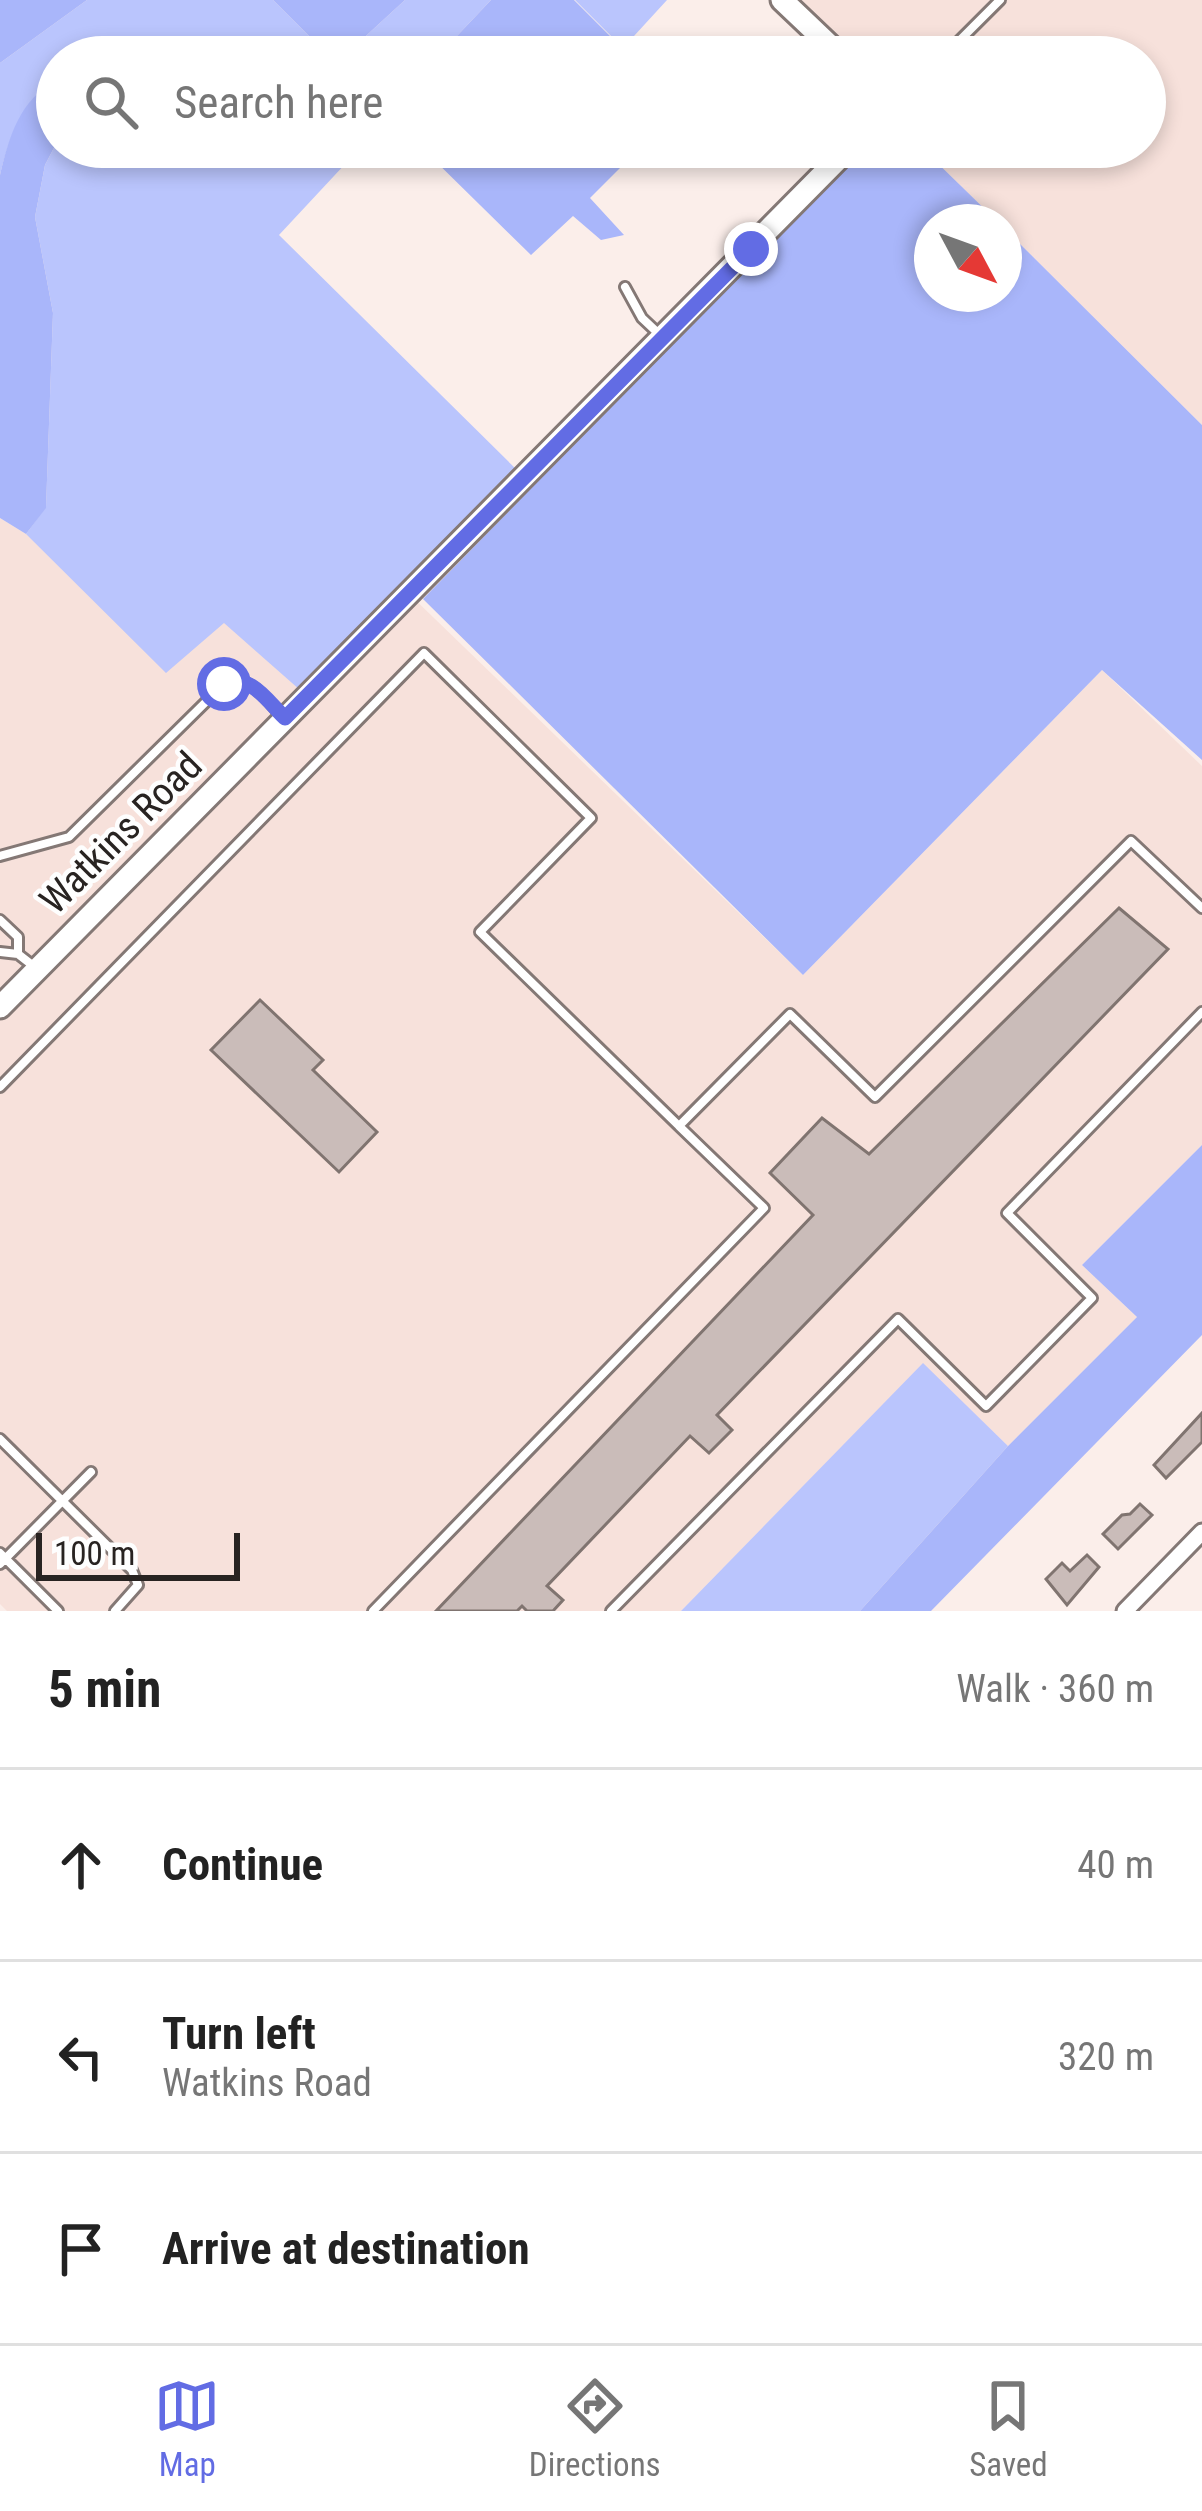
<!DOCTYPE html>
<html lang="en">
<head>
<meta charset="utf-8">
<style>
  body { margin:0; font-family:"Roboto Condensed",sans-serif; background:#f2f2f2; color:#222 }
  .compass { position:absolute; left:914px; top:204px; width:108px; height:108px; border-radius:50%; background:#fff; box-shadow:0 6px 18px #0003; rotate:131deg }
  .scale { position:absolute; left:36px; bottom:30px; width:204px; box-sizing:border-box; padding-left:12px; border:6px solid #282321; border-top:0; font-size:33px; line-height:42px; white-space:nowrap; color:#282321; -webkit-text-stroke:9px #fefefe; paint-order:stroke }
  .stop { position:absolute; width:36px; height:36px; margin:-27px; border:9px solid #626ce4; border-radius:50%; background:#fff }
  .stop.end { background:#626ce4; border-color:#fff; box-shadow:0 3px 12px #0008 }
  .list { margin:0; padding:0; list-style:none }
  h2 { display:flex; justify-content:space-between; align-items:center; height:156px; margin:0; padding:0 48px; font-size:51px }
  h2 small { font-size:39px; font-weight:400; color:#767676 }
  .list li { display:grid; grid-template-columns:78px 1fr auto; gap:36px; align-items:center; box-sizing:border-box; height:192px; padding:0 48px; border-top:3px solid #e0e0e0 }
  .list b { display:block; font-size:45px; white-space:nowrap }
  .list p { margin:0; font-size:39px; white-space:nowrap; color:#767676 }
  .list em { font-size:39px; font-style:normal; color:#767676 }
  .icon { flex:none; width:66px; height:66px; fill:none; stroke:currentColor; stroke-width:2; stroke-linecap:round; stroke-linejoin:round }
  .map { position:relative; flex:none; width:1202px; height:1611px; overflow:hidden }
  .search { position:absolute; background:#fff; box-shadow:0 6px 18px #0003; left:36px; right:36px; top:36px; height:132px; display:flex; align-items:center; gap:30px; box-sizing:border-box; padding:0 42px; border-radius:66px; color:#767676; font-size:45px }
  .sheet { height:732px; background:#fff }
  nav { display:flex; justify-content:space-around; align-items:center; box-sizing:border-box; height:168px; border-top:3px solid #e0e0e0; background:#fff; font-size:33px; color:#767676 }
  nav a { display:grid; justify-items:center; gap:6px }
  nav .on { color:#626ce4 }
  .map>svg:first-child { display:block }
</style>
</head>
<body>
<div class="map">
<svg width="1202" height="1611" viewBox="0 0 1202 1611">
  <rect width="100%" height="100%" fill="#fbeeea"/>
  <path fill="#f7e1db" d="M784,0h418v425l-198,-197v-6h-6l-77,-75h224v-90h-309z
    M0,518l26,16 198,89 180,-34 399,386 299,-305 100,96v379l-120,120 55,52 -129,129 -85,-82 -242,247h-674l-7,-7z"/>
  <path fill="#bac5fd" d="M87,0h186l57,57h-273v21c-36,24 -47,57 -57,97v-112z
    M405,0h86l-54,57h-94z
    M575,0h92l-44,48z
    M57,142v5h304l-82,88 239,236 -218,219 -76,-67 -58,50 -140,-139 20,-27 7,-194 -18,-96 10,-52z
    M923,1363l85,83 -148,165h-179z"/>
  <path fill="#a9b6fa" d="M0,0h87l-87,63z
    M273,0h132l-62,57h-13z
    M491,0h83l57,57h-194z
    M57,78v64l-12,23 -10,52 18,96 -7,195 -20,26 -26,-16v-343c10,-42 19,-72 57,-97z
    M421,147h220l-51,51 34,37 -23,5 -28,-24 -42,39z
    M863,147h58l77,75h-66v72h72v-66l198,197v335l-100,-90 -299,305 -380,-376z
    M1202,1145v190l-271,276h-71l148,-165 129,-129 -55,-52z"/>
  <path fill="#cabcb9" stroke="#807470" stroke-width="3" d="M1119,908l49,41 -451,466 15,15 -23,23 -19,-17 -143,150 16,14 -10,11h-26l-5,-5 -5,5h-81l377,-396 -43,-42 52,-55 47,36z
    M260,1000l63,60 -10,10 64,62 -38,40 -128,-122z
    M1202,1413v29l-36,36 -12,-13z
    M1140,1504l12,11 -34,34 -15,-15 19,-19 8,-1z
    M1087,1555l12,12 -32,38 -21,-26 16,-16 8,8z"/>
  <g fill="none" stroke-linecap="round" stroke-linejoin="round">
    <g stroke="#847875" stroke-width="14">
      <path id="lane" d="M943,57l57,-57
        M625,287l17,31 17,16
        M0,856l69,-19 155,-153c27,-11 42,16 60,34
        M0,920l18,17v17
        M0,952l18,2 18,14
        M0,1087l424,-434 167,165 -111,114 199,194 111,-112 85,83 256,-256 71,67
        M0,1439l132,131 6,15 -23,26
        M0,1553l58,58
        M0,1564l91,-92
        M373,1611l391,-403 -85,-82
        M611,1611l287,-292 88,87 106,-108 -85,-85 195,-201"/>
    </g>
    <g stroke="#847875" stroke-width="21">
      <path id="street" d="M1125,1611l77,-79"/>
    </g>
    <g stroke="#847875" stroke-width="27">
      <path id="secondary" d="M782,0l60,57
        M0,1007l850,-860"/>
    </g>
    <use href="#lane" stroke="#fff" stroke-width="8"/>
    <use href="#street" stroke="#fff" stroke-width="15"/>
    <use href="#secondary" stroke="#fff" stroke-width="21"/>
  </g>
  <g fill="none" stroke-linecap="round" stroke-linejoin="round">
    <path stroke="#626ce4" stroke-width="15" d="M224,684c27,-11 43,17 61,34l466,-469"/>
  </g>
  <g text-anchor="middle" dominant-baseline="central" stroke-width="9" stroke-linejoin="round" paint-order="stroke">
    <g font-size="39" fill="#282321" stroke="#fefefe">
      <text transform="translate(121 833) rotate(-45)">Watkins Road</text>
    </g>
  </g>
</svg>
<svg class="compass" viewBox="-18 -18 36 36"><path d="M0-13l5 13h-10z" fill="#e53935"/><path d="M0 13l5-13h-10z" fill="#767676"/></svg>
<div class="scale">100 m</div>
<div class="stop" style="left:224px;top:684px"></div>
<div class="stop end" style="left:751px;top:249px"></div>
<div class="search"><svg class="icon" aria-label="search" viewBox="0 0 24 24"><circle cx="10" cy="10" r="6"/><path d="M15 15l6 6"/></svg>Search here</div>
</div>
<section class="sheet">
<h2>5 min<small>Walk · 360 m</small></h2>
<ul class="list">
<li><svg class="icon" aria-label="ahead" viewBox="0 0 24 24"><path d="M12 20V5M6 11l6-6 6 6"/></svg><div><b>Continue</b></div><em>40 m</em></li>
<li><svg class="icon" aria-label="left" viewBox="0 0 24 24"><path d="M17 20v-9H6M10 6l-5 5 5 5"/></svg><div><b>Turn left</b><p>Watkins Road</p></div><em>320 m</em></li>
<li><svg class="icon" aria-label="arrive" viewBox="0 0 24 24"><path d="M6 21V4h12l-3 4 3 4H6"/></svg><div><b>Arrive at destination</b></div></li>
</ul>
</section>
<nav>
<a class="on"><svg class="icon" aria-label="map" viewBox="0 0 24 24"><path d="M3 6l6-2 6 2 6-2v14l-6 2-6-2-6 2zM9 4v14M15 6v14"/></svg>Map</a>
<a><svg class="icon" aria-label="directions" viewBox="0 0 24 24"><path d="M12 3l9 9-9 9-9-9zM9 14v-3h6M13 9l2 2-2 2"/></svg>Directions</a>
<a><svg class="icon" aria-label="saved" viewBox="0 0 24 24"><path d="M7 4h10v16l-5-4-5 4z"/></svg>Saved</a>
</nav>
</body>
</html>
